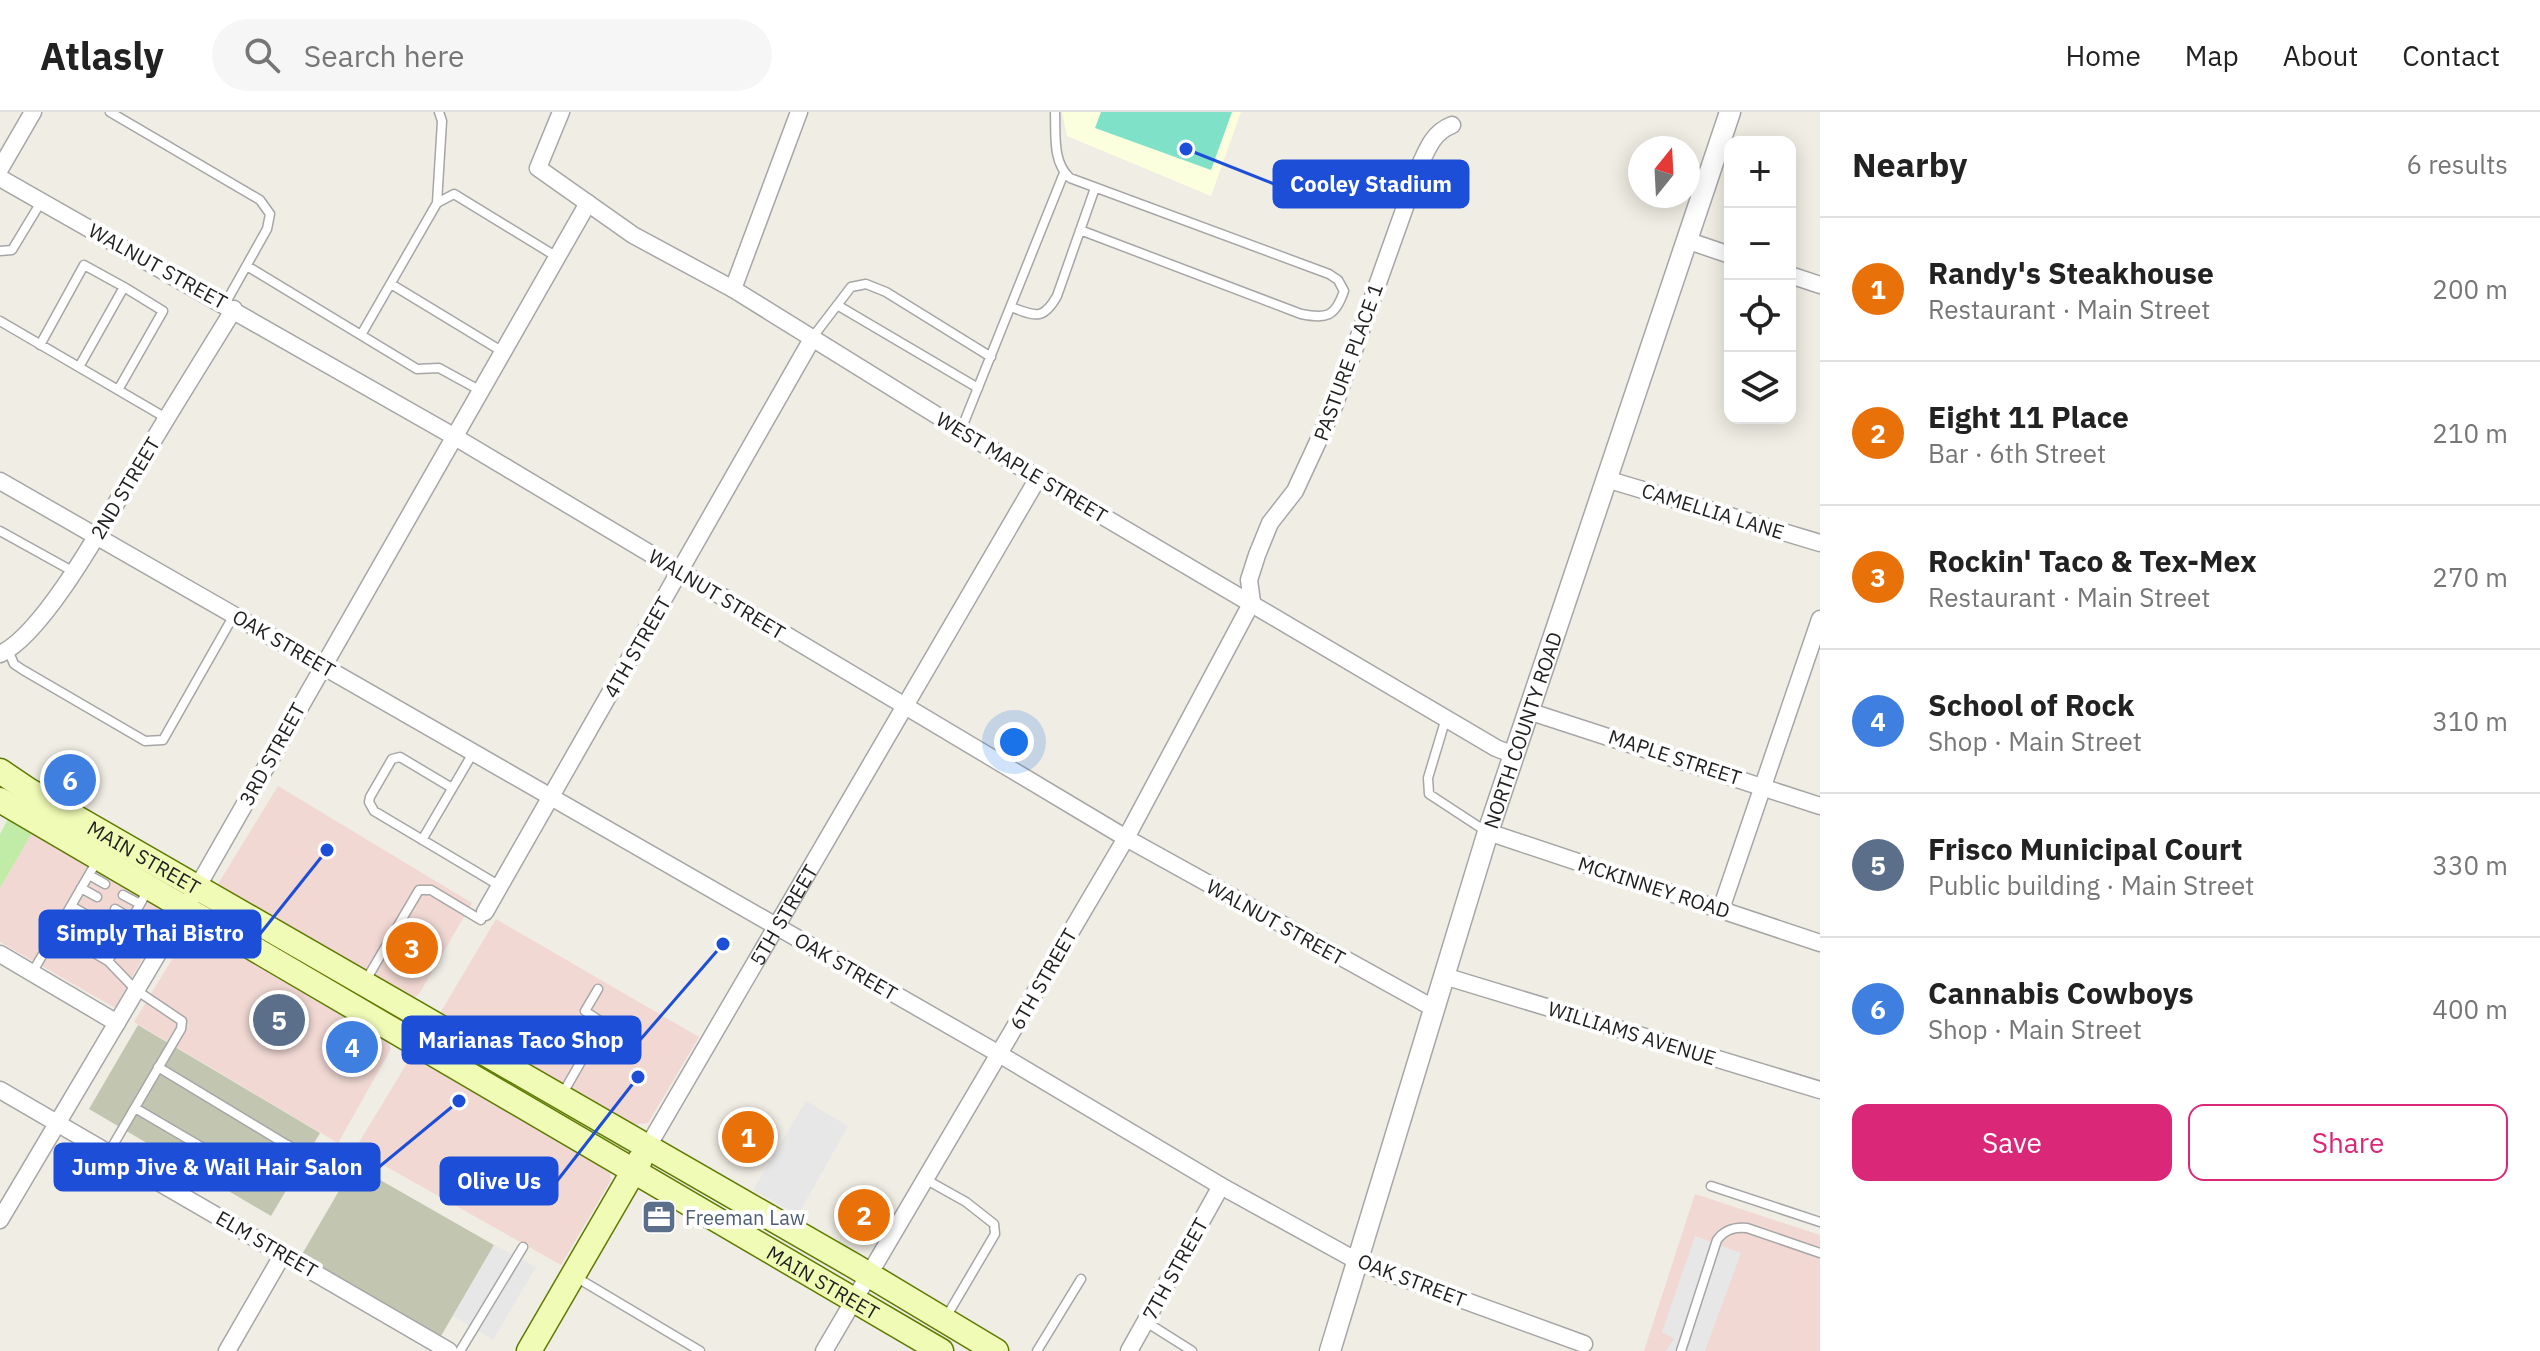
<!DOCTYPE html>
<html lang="en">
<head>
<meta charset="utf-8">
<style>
  body { margin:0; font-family:"IBM Plex Sans",sans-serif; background:#f6f6f6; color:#222 }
  .controls { position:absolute; right:24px; top:24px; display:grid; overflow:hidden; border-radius:16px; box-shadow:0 4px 20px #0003 }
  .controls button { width:72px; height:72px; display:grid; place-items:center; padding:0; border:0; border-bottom:2px solid #e0e0e0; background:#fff; color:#222; font:40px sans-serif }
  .compass { position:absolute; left:1628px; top:24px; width:72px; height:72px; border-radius:50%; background:#fff; box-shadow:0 4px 20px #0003; rotate:18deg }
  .you { position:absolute; left:1014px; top:630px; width:28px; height:28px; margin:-20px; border:6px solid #fff; border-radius:50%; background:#1a73e8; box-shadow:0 0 0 12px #1a73e833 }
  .badge { display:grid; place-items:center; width:52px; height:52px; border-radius:50%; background:#db2777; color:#fff; font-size:26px; font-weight:700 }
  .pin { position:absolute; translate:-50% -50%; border:4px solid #fff; box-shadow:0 2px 8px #0006 }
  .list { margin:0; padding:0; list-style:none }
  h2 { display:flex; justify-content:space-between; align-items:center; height:104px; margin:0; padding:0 32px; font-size:34px }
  h2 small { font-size:26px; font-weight:400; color:#767676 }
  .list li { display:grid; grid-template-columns:52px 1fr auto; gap:24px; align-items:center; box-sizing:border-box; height:144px; padding:0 32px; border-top:2px solid #e0e0e0 }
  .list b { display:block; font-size:30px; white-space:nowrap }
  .list p { margin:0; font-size:26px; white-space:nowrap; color:#767676 }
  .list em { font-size:26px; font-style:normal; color:#767676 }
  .actions { display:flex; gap:16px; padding:24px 32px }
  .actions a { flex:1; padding:18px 0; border:2px solid #db2777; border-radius:16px; text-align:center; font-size:28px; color:#db2777 }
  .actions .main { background:#db2777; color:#fff }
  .icon { flex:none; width:44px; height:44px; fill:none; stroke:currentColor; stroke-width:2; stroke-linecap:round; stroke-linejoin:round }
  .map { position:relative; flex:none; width:1820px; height:1239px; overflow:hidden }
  header { display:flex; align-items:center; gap:48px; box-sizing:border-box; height:112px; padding:0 40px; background:#fff; border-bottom:2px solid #e0e0e0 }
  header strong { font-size:38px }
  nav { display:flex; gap:44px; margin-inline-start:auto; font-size:28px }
  .search { width:560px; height:72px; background:#f6f6f6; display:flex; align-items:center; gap:20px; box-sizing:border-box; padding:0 28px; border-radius:44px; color:#767676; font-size:30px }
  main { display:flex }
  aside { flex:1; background:#fff }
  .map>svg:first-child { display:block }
</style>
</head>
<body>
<header>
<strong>Atlasly</strong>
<div class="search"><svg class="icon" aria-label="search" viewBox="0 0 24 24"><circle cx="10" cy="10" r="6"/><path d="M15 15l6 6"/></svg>Search here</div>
<nav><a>Home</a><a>Map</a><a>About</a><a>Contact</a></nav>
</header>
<main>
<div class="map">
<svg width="1820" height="1239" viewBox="0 0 1820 1239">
  <rect width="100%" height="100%" fill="#f0ede4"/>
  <path fill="#f1d8d3" d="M278,674l194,117 -53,91 -6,4 -195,-114z
    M32,721l135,81 -52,94 -115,-66v-54z
    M496,807l203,118 -51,86 -18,2 -191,-110z
    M200,815l185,107 6,15 -53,94 -204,-121 57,-94z
    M420,945l189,111 2,12 -50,85 -206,-116 54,-89z
    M1695,1082l125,41v116h-176z"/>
  <path fill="#fbffde" d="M1062,0h179l-30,84 -144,-60z"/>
  <path fill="#c2c5af" d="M138,913l182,108 -49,83 -182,-107z
    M354,1053l140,80 -53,91 -140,-80z"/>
  <path fill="#c1eca8" d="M8,707l24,14 -32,55v-54z"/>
  <path fill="#7fe2c8" d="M1101,0h131l-21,58 -116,-42z"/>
  <path fill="#e7e7e7" d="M806,989l42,25 -50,89 -45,-25z
    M1695,1124l46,17 -36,98h-39l8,-12 -12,-7z
    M494,1133l42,22 -43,73 -40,-24z"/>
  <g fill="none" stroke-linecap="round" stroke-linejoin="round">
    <g stroke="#a6a6a6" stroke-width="11">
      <path id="service" d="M110,0l150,88 10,14 -3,15 -42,75
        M1055,0c1,22 -3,50 15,66l259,96 9,6 6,11c-9,26 -17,28 -43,23l-221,-84
        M437,91l5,-82 -3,-9
        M0,139l12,-1 29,-48
        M247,154l170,103 22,-1 42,23
        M391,172l112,68
        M837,193l141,83
        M1011,195c24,9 32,14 46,-11l38,-108
        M0,209l166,97
        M361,223l76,-132 17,-9 103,63
        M812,226l39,-51 15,-3 20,8 105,65
        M40,233l44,-80 40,22
        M79,255l45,-80 39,24 -45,79
        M961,318l103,-257
        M0,419l74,41
        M8,538l6,14 9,6 122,71 18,-1 71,-125
        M1446,606l-18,60 1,16 58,38
        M452,676l-52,-31 -8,2 -22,38 -1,5 5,9 126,75
        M422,728l51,-87
        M89,763l16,9
        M81,776l16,9
        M123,783l17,9
        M71,794l16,9
        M115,797l51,30
        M65,804l16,9
        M105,815l17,9
        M56,819l52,30 40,-71
        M100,824l16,9
        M108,849l28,29 46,31 -1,8 -72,123
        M32,861l65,-112
        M366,868l53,-90h12l50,30
        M158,955l172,104
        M563,981l40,-70 -18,-12 13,-22
        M135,996l123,72 11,-3 19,-32
        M925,1067l41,23 28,22 1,10 -50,85
        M1711,1074l109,36
        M574,1164l126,75
        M1146,1210l46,29
        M460,1239l63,-104
        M1037,1239l44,-72
        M1681,1239l36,-111c8,-11 18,-13 30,-12l73,25"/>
    </g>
    <g stroke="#a6a6a6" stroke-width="19">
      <g id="minor">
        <path d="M561,0l-23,56 95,67 100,54 305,189 458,270 18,7"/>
        <path d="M0,57l33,-57"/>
        <path d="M0,66l455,259 671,401 309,171"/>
        <path d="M1686,128l44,15"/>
        <path d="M1790,163l30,10"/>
        <path d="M733,177l66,-177"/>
        <path d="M1606,367l214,64"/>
        <path d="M0,369l999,573 222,132 138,76 225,82"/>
        <path d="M0,542c47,-21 115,-151 144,-198 29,-49 60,-98 90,-147"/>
        <path d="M1528,599l292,95"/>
        <path d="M1488,720l332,111"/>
        <path d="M1721,797l99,-290"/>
        <path d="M485,800l327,-573"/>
        <path d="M0,842l117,69"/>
        <path d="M1444,864l376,114"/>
        <path d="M0,978l449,261"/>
        <path id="s1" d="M647,1036l391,-670"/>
        <path d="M0,1108l198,-334 390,-683"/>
        <path d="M227,1239l56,-97"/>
        <path d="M824,1239l302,-513 126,-236 -3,-22 8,-25 13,-32 25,-32 38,-82 87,-244c8,-18 14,-33 32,-40"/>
        <path d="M1129,1239l92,-165"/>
      </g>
    </g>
    <g stroke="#a6a6a6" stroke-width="23">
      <g id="tertiary">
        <path id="s2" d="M1330,1239l158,-519 242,-720"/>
      </g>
    </g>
    <g stroke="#5e7b00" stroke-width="27">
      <g id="secondary">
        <path id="s3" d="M0,659l28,19 828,477 140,84"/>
        <path id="s4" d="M0,688l941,551"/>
        <path d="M529,1239l111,-191"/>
      </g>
    </g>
    <use href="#service" stroke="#fff" stroke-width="8"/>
    <use href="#minor" stroke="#fff" stroke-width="16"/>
    <use href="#tertiary" stroke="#fff" stroke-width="20"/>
    <use href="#secondary" stroke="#f0fcb6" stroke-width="24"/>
  </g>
  <defs>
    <g id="office-square" transform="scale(1.8)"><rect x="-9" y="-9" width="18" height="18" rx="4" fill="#5c6f8a" stroke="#fff"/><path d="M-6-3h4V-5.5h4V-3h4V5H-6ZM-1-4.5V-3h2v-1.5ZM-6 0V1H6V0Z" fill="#fff"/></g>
  </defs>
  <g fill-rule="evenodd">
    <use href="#office-square" x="659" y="1105"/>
  </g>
  <g text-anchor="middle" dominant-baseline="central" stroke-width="8" stroke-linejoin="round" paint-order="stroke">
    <g font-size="20" fill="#1f1f1f" stroke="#fff">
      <text transform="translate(158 154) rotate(29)">WALNUT STREET</text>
      <text transform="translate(1348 250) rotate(-70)">PASTURE PLACE 1</text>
      <text transform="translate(1022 355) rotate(31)">WEST MAPLE STREET</text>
      <text transform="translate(125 376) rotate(-59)">2ND STREET</text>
      <text transform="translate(1713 399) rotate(17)">CAMELLIA LANE</text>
      <text transform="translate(717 482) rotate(31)">WALNUT STREET</text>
      <text transform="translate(284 531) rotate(30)">OAK STREET</text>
      <text transform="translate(637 535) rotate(-60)">4TH STREET</text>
      <text stroke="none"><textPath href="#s2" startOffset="650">NORTH COUNTY ROAD</textPath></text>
      <text transform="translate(272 642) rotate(-61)">3RD STREET</text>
      <text transform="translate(1675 645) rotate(18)">MAPLE STREET</text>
      <text stroke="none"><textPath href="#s3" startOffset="168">MAIN STREET</textPath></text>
      <text transform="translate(1654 775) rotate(18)">MCKINNEY ROAD</text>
      <text stroke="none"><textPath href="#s1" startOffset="270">5TH STREET</textPath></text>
      <text transform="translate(1276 810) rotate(29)">WALNUT STREET</text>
      <text transform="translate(846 854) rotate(30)">OAK STREET</text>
      <text transform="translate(1043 867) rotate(-60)">6TH STREET</text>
      <text transform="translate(1632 921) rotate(17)">WILLIAMS AVENUE</text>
      <text transform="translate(267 1132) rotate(30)">ELM STREET</text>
      <text transform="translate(1175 1157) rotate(-61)">7TH STREET</text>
      <text transform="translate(1412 1168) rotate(21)">OAK STREET</text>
      <text stroke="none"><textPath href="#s4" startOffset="954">MAIN STREET</textPath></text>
    </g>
    <g font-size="20" fill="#4e5e75" stroke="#fff" text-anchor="start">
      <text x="685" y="1105">Freeman Law</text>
    </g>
  </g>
  <path fill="none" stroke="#1d4ed8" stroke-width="3" d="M1186 37L1274 72M327 738L260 822M723 832L640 928M459 989L379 1055M638 965L557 1069"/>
  <g fill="#1d4ed8" stroke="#fff" stroke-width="3">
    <circle cx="1186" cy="37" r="8"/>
    <circle cx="327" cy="738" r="8"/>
    <circle cx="723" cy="832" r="8"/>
    <circle cx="459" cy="989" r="8"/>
    <circle cx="638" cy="965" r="8"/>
  </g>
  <g fill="#1d4ed8" stroke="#1d4ed8" stroke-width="3">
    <rect x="1274" y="49" width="194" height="46" rx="8"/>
    <rect x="40" y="799" width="220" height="46" rx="8"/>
    <rect x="403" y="905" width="237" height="46" rx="8"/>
    <rect x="55" y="1032" width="324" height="46" rx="8"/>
    <rect x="441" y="1046" width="116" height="46" rx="8"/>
  </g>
  <g font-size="22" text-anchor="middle" font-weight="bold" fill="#fff">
    <text x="1371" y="80">Cooley Stadium</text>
    <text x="150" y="829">Simply Thai Bistro</text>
    <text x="521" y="936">Marianas Taco Shop</text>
    <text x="217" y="1063">Jump Jive &amp; Wail Hair Salon</text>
    <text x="499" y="1077">Olive Us</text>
  </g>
</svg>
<div class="controls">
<button>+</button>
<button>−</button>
<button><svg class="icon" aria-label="locate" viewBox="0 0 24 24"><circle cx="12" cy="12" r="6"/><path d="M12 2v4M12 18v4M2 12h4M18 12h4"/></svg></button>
<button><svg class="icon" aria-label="layers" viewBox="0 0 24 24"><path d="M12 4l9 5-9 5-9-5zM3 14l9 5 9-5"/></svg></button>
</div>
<svg class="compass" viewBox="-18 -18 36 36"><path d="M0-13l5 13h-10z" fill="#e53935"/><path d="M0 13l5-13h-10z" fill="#767676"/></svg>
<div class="you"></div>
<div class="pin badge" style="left:748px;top:1025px;background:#e8710a">1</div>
<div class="pin badge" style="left:864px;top:1103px;background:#e8710a">2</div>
<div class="pin badge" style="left:412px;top:836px;background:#e8710a">3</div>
<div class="pin badge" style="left:352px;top:935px;background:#3f7fe0">4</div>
<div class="pin badge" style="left:279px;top:908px;background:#5c6f8a">5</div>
<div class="pin badge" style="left:70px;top:668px;background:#3f7fe0">6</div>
</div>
<aside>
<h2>Nearby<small>6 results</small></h2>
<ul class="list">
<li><span class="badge" style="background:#e8710a">1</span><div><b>Randy's Steakhouse</b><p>Restaurant · Main Street</p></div><em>200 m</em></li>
<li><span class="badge" style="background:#e8710a">2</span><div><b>Eight 11 Place</b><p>Bar · 6th Street</p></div><em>210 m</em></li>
<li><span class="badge" style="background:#e8710a">3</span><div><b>Rockin' Taco &amp; Tex-Mex</b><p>Restaurant · Main Street</p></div><em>270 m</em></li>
<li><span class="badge" style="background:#3f7fe0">4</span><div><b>School of Rock</b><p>Shop · Main Street</p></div><em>310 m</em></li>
<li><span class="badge" style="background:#5c6f8a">5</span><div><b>Frisco Municipal Court</b><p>Public building · Main Street</p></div><em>330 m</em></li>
<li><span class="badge" style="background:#3f7fe0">6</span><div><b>Cannabis Cowboys</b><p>Shop · Main Street</p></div><em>400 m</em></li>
</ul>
<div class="actions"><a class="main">Save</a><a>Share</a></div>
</aside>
</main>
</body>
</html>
